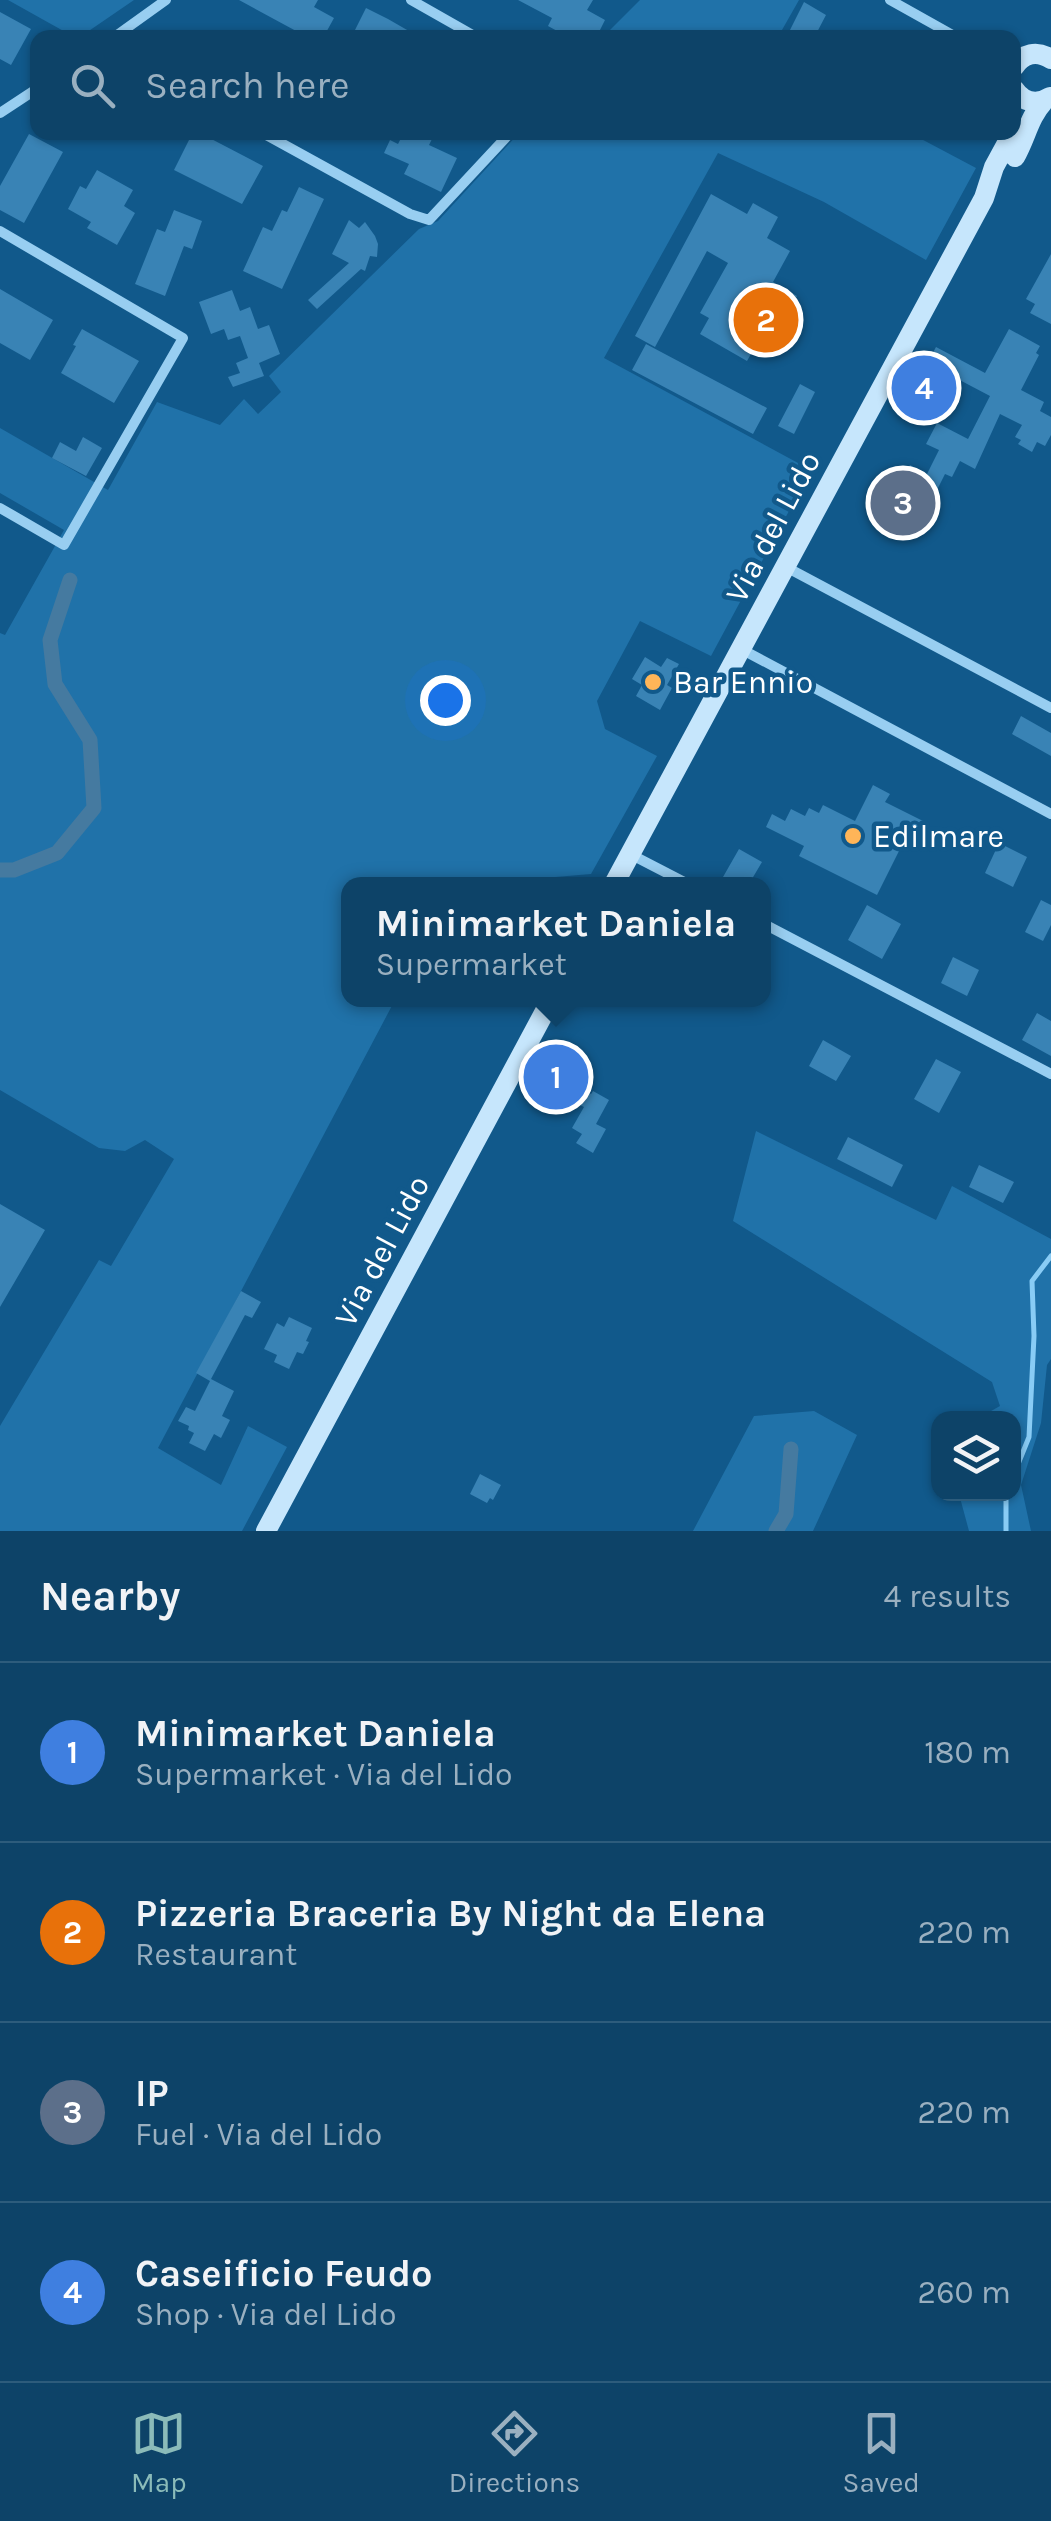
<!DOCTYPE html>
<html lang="en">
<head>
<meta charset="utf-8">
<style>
  body { margin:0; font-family:Karla,sans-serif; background:#1b4e71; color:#f1f3f6 }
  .controls { position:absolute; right:30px; bottom:30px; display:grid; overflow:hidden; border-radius:20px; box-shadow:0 2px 8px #0004 }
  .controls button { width:90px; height:90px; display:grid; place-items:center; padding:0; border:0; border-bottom:2px solid #2d5c7c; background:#0d4368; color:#f1f3f6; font:50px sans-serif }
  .you { position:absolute; left:445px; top:700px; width:35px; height:35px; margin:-25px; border:8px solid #fff; border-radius:50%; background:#1a73e8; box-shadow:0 0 0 15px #1a73e833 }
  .badge { display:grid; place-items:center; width:65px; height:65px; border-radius:50%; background:#8bbbb9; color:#fff; font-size:32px; font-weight:700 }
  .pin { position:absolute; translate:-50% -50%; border:5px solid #fff; box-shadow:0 2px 10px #0006 }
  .popup { position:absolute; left:341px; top:877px; width:430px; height:130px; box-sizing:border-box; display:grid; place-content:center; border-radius:20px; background:#0d4368; filter:drop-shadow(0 2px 8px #0005); font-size:32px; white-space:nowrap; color:#9ab0c0 }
  .popup b { font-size:38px; color:#f1f3f6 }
  .popup::after { content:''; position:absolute; left:50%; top:100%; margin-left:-20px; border:20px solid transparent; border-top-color:#0d4368 }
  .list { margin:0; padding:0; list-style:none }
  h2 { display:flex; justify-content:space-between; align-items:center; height:130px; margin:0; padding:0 40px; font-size:42px }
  h2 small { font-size:32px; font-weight:400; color:#9ab0c0 }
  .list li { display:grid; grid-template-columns:65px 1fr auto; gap:30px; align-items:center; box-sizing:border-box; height:180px; padding:0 40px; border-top:2px solid #2d5c7c }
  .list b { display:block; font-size:38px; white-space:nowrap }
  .list p { margin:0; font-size:32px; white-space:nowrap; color:#9ab0c0 }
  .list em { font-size:32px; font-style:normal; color:#9ab0c0 }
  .icon { flex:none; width:55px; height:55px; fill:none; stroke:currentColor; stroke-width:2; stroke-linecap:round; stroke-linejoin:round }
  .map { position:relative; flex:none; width:1051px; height:1531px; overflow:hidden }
  .search { position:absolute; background:#0d4368; box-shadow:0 2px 8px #0004; left:30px; right:30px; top:30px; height:110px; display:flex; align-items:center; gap:25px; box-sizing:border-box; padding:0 35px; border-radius:20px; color:#9ab0c0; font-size:38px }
  .sheet { height:850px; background:#0d4368 }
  nav { display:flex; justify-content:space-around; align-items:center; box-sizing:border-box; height:140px; border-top:2px solid #2d5c7c; background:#0d4368; font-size:28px; color:#9ab0c0 }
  nav a { display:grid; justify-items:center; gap:5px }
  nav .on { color:#8bbbb9 }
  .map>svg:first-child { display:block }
</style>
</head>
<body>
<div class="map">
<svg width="1051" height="1531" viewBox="0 0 1051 1531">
  <rect width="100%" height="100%" fill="#11598b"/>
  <path fill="#2072a9" d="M8,0h126l-54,37 -4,1z
    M640,0h159l-21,37h-175z
    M519,133h391l66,35 -50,92 -102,-58 -106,-49 -114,205 207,112 -100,186 -71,-35 -43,80 8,28 52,27 -66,118 -117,10h-126v116h47l-237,448 63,37 27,-59 39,21 -45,84h-242v-105l99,-166 12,6 63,-107 -29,-19 -20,11 -26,-3 -99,-58v-457l5,2 59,-105 -64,-37v-65l108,62 49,-88 63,23 24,-26 14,15 23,-22 -12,-16 150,-147 19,-8z
    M756,1131l180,89 16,-34 99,53v120l-4,6 -6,58 -20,62 10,46h-62l-10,-37h55v-76h-32l2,-3 16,-9 -8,-24 -259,-161z
    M814,1411l43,24 -44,96h-120l61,-115z"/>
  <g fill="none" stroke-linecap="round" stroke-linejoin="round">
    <path stroke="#89ccf5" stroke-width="5" d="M1014,1474l15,-37 5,-101 -2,-55 19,-25
      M1006,1494v37"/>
    <path stroke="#457aa0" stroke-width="15" d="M0,870h14l43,-17 37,-45 -4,-68 -35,-56 -5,-44 20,-60
      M776,1531l10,-17 5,-65"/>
  </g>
  <path fill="#3983b5" d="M239,0h79l-4,7 20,11 -11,20h-14z
    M518,0h75l-6,10 18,10 -9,18h-26l-22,-12 4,-8z
    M804,2l22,13 -12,23h-28z
    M366,8l22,11 33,19h-70z
    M0,12l31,17 -20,36 -11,-6z
    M193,132h5l65,34 -21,38 -68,-34z
    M404,132h14l14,7 -3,6 28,13 -16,34 -37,-18 5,-10 -25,-11 6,-13 8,4z
    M29,134l34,18 -39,71 -24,-13v-24z
    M97,170l36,20 -9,16 11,7 -18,32 -30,-17 4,-6 -23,-13 12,-23 6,3z
    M299,187l25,12 -42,90 -39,-18 20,-44 9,4 10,-21 5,2z
    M711,194l36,20 6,-11 25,14 -11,21 23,13 -17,31 24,14 -14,25 -10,-6 -26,46 -47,-27 9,-16 -9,-5 28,-50 -21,-12 -52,96 -20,-11z
    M174,210l28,11 -10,28 -8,-3 -19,50 -30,-12 22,-55 8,3z
    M349,220l10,8 6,-6 10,14 3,8 -1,13 -7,-1 -5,15 -4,-2 -44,40 -9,-9 41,-37 -17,-9z
    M1051,254v70l-21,-11 5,-9 -9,-5z
    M0,289l53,31 -23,40 -30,-17z
    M232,290l8,21 10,-4 8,22 11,-4 11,29 -21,9 5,13 -31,11 -5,-10 12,-4 -4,-10 12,-5 -8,-22 -12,4 -4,-11 -13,5 -12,-32z
    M82,329l57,32 -25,42 -53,-30 15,-27 -3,-1z
    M1009,329l31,17 -4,7 3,2 -18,35 23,12 -4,9 11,6v18l-6,11 -8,-4 -5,10 -14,-8 3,-4 -6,-3 7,-12 -22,-11 -25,55 -15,-8 -8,16 -7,-3 -11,22 -32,-16 8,-15 17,9 12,-24 -13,-6 11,-21 31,16 22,-43 -38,-20 -16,30 -35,-18 10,-18 10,5 15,-28 49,26z
    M646,344l121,64 -14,26 -121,-64z
    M800,384l15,8 -21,42 -16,-8z
    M83,437l19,11 -16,28 -34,-18 8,-16 16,9z
    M645,657l16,10 6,-9 12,6 -12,21 5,3 -12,22 -24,-14 6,-11 -10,-6z
    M1021,716l30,17v23l-39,-22z
    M873,785l17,9 -5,8 44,22 -14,27 -13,-6 -25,50 -78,-39 5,-10 -38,-19 6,-13 13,7 6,-12 14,7 4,-8 10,5 4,-8 32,16z
    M999,843l28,14 -14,30 -28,-14z
    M739,849l23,13 -13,22h-30z
    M1041,900l10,5v20l-8,16 -18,-9z
    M867,905l34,19 -19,35 -34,-19z
    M953,957l26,13 -12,26 -26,-13z
    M1037,1013l14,8v35l-29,-16z
    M823,1040l28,16 -15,25 -27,-15z
    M936,1059l25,13 -22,41 -25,-14z
    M551,1062l21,10 -5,10 24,12 2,-3 16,9 -13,24 10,5 -13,24 -17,-10 6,-9 -10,-6 12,-21 -24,-12 -4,7 -21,-10z
    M848,1137l55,28 -11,22 -55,-28z
    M979,1165l35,17 -11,21 -34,-16z
    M0,1204l45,26 -45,77z
    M241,1291l20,11 -9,16 -7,-3 -34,64 23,12 -12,25 8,4 -9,18 -7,-4 -9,17 -16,-8 5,-10 -6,-3 1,-4 -11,-5 8,-14 9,4 15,-30 -14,-8z
    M289,1317l23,11 -6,13 3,1 -6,12 -6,-2 -8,17 -15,-7 3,-7 -13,-6 13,-26 7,4z
    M480,1474l21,11 -8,15 -3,-2 -3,5 -17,-9z"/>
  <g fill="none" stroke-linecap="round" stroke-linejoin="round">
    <path stroke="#98cef1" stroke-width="10" d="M411,0l67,38
      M890,0l68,38
      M113,38l53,-38
      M0,113l38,-25
      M261,132l149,82 19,6 82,-88
      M0,231l183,107 -119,207 -64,-37
      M786,567l265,141
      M741,649l310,165
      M630,854l58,30
      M764,924l287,150"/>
    <path stroke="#c6e6fc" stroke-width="20" d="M1014,67c9,-14 23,-17 37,-8
      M1014,89c9,13 22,17 36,8
      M1015,157c11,-19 14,-40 29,-56
      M614,884l370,-686 10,-31 19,-35
      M266,1531l285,-531"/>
  </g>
  <g fill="#ffb558" stroke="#11598b" stroke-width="4">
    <circle cx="653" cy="682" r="10"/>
    <circle cx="853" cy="836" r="10"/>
  </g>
  <g text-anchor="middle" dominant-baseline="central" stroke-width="9" stroke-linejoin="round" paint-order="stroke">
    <g font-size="32" fill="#fff" stroke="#11598b">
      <text transform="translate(773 527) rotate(-62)">Via del Lido</text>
      <text transform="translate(382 1251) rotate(-62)">Via del Lido</text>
    </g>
    <g font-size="32" fill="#fff" stroke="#11598b" text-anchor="start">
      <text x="673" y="682">Bar Ennio</text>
      <text x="873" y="836">Edilmare</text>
    </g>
  </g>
</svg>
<div class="controls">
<button><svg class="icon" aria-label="layers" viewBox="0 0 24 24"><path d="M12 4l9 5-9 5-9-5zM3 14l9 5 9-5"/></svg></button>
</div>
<div class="you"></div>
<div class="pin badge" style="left:556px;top:1077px;background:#3f7fe0">1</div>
<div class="popup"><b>Minimarket Daniela</b>Supermarket</div>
<div class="pin badge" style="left:766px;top:320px;background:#e8710a">2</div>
<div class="pin badge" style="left:903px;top:503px;background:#5c6f8a">3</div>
<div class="pin badge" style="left:924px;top:388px;background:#3f7fe0">4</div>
<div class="search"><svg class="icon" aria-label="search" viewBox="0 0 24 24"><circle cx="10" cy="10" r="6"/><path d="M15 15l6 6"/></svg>Search here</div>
</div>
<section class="sheet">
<h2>Nearby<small>4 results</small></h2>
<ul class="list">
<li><span class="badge" style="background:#3f7fe0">1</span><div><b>Minimarket Daniela</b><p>Supermarket · Via del Lido</p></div><em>180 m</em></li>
<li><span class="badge" style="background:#e8710a">2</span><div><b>Pizzeria Braceria By Night da Elena</b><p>Restaurant</p></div><em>220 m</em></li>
<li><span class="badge" style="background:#5c6f8a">3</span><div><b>IP</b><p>Fuel · Via del Lido</p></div><em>220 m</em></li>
<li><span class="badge" style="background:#3f7fe0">4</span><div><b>Caseificio Feudo</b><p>Shop · Via del Lido</p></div><em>260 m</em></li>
</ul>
</section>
<nav>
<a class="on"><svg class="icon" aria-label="map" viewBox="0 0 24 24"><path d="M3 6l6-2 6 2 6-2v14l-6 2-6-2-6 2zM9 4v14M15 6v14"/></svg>Map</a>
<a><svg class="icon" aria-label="directions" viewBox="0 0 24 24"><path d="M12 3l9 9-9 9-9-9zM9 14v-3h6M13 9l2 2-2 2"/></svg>Directions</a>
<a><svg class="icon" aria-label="saved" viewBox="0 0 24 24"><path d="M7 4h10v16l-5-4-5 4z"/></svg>Saved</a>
</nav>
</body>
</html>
